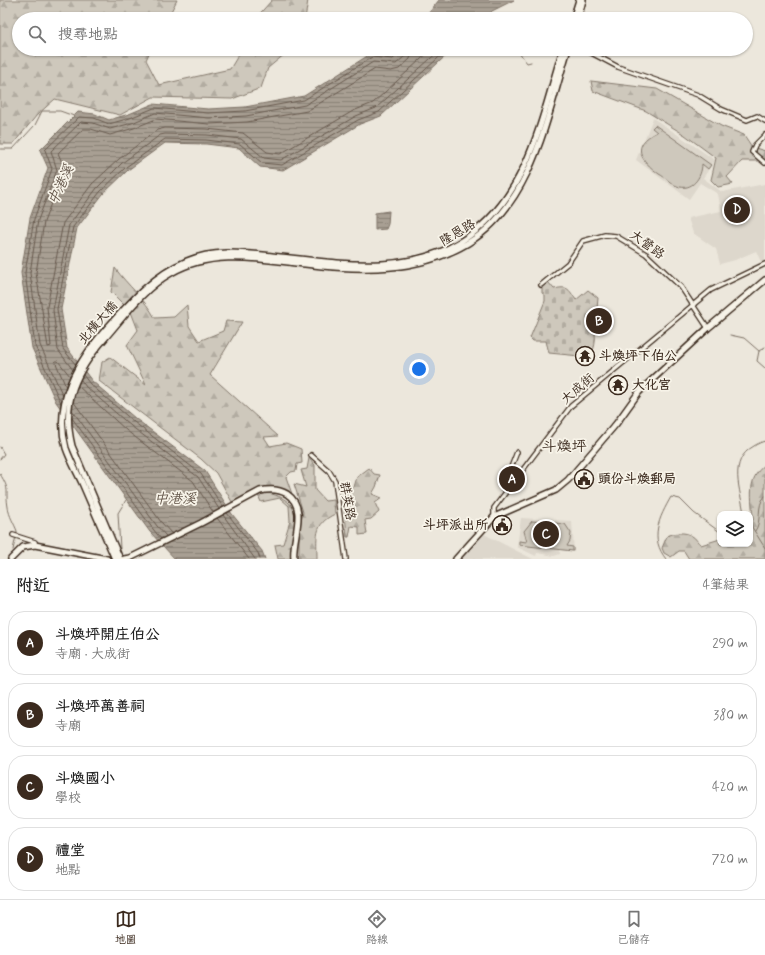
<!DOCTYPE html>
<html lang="zh-TW">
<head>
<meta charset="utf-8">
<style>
  body { margin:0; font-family:Mynerve,"LXGW WenKai TC",sans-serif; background:#f2f2f2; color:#222 }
  .controls { position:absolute; right:12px; bottom:12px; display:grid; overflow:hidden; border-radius:8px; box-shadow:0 1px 3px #0004 }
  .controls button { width:36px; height:36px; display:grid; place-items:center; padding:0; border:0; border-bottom:1px solid #e0e0e0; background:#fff; color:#222; font:20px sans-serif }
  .you { position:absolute; left:419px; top:369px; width:14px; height:14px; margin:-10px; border:3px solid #fff; border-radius:50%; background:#1a73e8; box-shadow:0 0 0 6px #1a73e833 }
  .badge { display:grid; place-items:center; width:26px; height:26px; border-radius:50%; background:#3b2a1e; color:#fff; font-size:13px; font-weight:700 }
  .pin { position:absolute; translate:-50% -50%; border:2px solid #fff; box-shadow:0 1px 4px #0006 }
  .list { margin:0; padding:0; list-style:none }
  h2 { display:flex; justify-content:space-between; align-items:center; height:52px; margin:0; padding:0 16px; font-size:17px }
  h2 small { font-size:13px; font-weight:400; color:#767676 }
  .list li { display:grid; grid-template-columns:26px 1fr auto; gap:12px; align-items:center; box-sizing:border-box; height:64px; margin:0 8px 8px; padding:0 8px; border:1px solid #e0e0e0; border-radius:16px }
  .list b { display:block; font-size:15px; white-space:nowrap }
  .list p { margin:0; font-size:13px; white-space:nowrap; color:#767676 }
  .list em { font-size:13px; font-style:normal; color:#767676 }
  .icon { flex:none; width:22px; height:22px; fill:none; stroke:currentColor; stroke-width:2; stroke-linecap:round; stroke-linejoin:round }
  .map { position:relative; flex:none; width:765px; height:559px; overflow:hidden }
  .search { position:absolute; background:#fff; box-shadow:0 1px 3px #0004; left:12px; right:12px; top:12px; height:44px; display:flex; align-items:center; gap:10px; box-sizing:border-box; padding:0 14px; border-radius:22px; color:#767676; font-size:15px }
  .sheet { height:340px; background:#fff }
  nav { display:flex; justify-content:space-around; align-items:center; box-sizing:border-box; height:56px; border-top:1px solid #e0e0e0; background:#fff; font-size:11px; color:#767676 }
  nav a { display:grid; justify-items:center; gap:2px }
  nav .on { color:#3b2a1e }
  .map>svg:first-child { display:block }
</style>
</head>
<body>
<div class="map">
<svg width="765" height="559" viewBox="0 0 765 559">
  <defs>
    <pattern id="forest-firs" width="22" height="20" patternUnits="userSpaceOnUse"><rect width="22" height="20" fill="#cec8bc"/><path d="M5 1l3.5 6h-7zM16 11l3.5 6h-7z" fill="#b2aca1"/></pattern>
    <pattern id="cemetery-stones" width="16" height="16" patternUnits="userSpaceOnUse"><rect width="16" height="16" fill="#cec8bc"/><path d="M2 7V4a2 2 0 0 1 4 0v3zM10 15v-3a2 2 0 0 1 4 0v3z" fill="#b2aca1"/></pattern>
    <pattern id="water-rules" width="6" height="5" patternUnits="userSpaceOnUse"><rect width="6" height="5" fill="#a89f93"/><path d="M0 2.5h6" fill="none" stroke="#8a8277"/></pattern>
  </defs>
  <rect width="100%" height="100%" fill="#ece7dc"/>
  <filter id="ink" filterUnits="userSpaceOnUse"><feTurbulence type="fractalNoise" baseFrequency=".025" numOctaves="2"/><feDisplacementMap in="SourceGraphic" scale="8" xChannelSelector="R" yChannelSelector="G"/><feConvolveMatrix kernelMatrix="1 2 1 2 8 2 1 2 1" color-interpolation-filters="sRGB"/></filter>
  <g filter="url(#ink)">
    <path fill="#ddd7cc" d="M653,118l62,42 -12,18 19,14 43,-8v79l-3,1 -6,-13 -21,9 -15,4 -4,-15 -23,-16 -5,-15 33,-7 -3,-17 -18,-11 -11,16 -53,-39z
      M521,518l51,3 2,31 -14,-2v4l-6,2 -17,-3 -1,3 -19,-9z
      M484,534l31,16 18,9h-72z"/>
    <path fill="#cec8bc" stroke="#84796d" d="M655,125l56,40 -3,4 -6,-5c0,13 -10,28 -25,22 -6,-2 -12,-9 -18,-12 -19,-14 -29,-29 -2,-42l-5,-4z
      M532,521l33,3 6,9 -1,8 -3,5 6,1v4l-54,-6v-4l8,1 -3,-11z"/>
    <path fill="url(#forest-firs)" stroke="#84796d" d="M0,0h177l-10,19h-148v30h132l-5,11 13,25 71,-16 12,-20h49l-23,19 -7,20 -29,11 -79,-2 -33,18 -65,-16 -18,16 -24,29h-13z
      M272,0h36l-3,19h-50z
      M591,81l66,8 64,37 23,9 8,12 13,4v10h-23l-15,16 6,7 -15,3 -7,-7 5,-22 -31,-23 -39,-24 -53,-20z
      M115,268c13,18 30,31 40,50l19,-1 13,-12 2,21 10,15 24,-10 3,-10 16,1 -32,53 68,61 -14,1 6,9 16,-3 15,6 1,14 -5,1 -1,7 -5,1 -5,5 6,17c-26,-13 -36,-5 -60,8l-16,-29 -15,-14 -102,-78 3,-19 8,-5 36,28 -19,-40 11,-15 -7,-18 -20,-20z
      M309,458l6,7v25l10,11 9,-1 1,14c-22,10 -18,24 -18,45h-18v-27l4,-20 -9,-28 12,3 -5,-17 6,-1z
      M765,465v94h-76l-5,-8h-5l-8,6 -7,-4 -2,-5 5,-12c7,-3 18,-5 25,0 4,2 5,6 9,9l19,-6v5h30v-21l3,-3c-1,-22 -7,-41 12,-55z
      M369,468l5,6 6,1 -4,12 -4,7 10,4 -7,5 4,9 -8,7 -6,1 2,14 -8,1v-8l-8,-1 -2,11h-2l-4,-48 11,-2 3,-10z
      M268,493c42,10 22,35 24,66h-14l-3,-14 8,-1 7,-23 -1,-15 -9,-8 -19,4 -3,-7z"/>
    <path fill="url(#cemetery-stones)" stroke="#84796d" d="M548,282l6,7c14,-3 14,-1 22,11l12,-10 10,8 -1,11 -6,10c5,12 6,23 1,34l-12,3 -31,-3 -3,-12h-13l-3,-3 15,-37v-6l-3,-2v-7z"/>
    <path fill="url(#water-rules)" stroke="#7c7064" d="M439,0h75l-22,11 -8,8h-60z
      M399,49h54l-72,67 -21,8 -77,46 -23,-3 -21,-19 -33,-4 -41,-1 -37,27 -25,24 -26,34 -16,81 6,39 25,33 44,38 69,52 27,43 30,37 3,8h-90l-25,-27 -94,-130 -24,-54 -11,-75 9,-55 18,-50 -8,-18 38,-38 17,2 14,6 20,-6 24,-10 55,5 37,-2 59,-11 68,-43 20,3z
      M389,211l-1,13 -2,5 -11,1v-17z"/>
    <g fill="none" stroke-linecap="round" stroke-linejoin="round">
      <path stroke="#67594d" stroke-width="1" d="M413,49l-3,10 -11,10 -8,2 -16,-2 -68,42 -60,11 -38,2 -53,-5 -22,9 -24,7 -19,-6h-8l-25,24 5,12v6l-19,51 -8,51 12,74 3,-1 -4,-39 16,-84 29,-39 27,-25 38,-29 8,-2 42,1 36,4 24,19 13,2 73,-43 20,-8 59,-54
        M76,365l-13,-16 -6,-40 16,-82 27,-35 26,-25 39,-28 41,1 34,4 22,19 20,2 76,-45 21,-8 69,-63
        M73,370l-15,-20 -5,-40 16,-85 28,-37 25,-25 38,-28 5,-1 42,1 34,4 23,19 17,2 75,-44 20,-8 65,-59
        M83,375l7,9 44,38 67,52 22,33
        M81,380l5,7 45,39 67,51 21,32
        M78,386l49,45 66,50 20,31
        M66,387l-11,-26h3l12,15
        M63,396l-23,-51 -10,-72 8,-53 19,-50 -6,-19 30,-29 12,1 17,6 22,-6 23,-10 54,5 37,-2 59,-11 68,-43 23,2 9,-8 2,-7
        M73,401l88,121 11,12
        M61,403l-26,-57 -10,-73 9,-54 18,-50 -7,-19 34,-33 15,1 15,6 21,-6 24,-10 54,5 37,-2 59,-11 68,-43 21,2 7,-6 2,-4
        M72,410l85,116 9,10
        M72,418l81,111 8,10
        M227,513l31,40 2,6
        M223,515l32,44
        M217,518l32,41"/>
      <path stroke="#7c7064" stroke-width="1" d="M487,14l6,5
        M519,49l2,6 6,8 4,-1
        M0,149h13l22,-24 7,-14h18l14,5
        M730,335l14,3 15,13
        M765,347l-6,4 -2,10 8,7
        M0,447l4,7 -4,5
        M0,474c11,17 5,16 8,33 1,9 6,16 9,24l-4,19
        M744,514c-3,-24 -17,-53 10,-68 3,-2 7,-4 11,-5
        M750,524l15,24
        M755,531c8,-11 0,-24 10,-35
        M120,549l-2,-36 8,-13
        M666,559c-17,-21 -7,-41 5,-62l9,2 14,14 26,19"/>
      <g stroke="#3b2a1e" stroke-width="6">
        <path id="street" d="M584,49l34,18 80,28 23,14 26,11 10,-4 8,5
          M765,135l-10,10 -3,7 13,11
          M541,285l27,-22 15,-22 22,-6 11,1 30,18 35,33 27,41
          M311,455l18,16 6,10 11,78
          M503,488l14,-36
          M494,517v-9l77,-102 140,-116 54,-26
          M13,535l22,7v3"/>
      </g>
      <g stroke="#3b2a1e" stroke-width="8">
        <path id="secondary" d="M573,19l6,-19
          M578,19l5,-19
          M11,559l12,-12 12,-2 72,14
          M115,559c-11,-25 -22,-51 -33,-76 -5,-11 -12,-23 -16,-35 -13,-47 12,-87 42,-121 24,-27 46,-52 79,-66 27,-12 57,-8 85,-5 64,7 137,21 194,-18 63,-42 76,-123 97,-189
          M120,559l-48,-113c-11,-45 4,-75 33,-108 20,-23 39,-50 66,-65 41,-24 89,-14 134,-9 56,7 113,9 163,-21 65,-40 79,-127 100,-194
          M124,559l6,-1 71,-35 59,-32c9,-2 19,-2 27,3 22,15 4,44 7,65
          M456,559l38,-42 62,-27 12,-10 48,-56 23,-32 69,-64 57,-48"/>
      </g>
      <use href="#street" stroke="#f7f3e8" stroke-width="3.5"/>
      <use href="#secondary" stroke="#f7f3e8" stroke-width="5"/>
    </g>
  </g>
  <defs>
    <g id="temple-ring" transform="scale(1)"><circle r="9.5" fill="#f7f3e8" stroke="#3b2a1e" stroke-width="1.5"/><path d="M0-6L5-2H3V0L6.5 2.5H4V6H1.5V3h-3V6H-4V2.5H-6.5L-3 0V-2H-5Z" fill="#3b2a1e"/></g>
    <g id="civic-ring" transform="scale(1)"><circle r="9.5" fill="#f7f3e8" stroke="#3b2a1e" stroke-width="1.5"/><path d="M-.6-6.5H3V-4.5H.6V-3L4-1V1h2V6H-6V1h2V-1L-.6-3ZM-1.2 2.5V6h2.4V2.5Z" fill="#3b2a1e"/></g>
  </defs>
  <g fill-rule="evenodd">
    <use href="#temple-ring" x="585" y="356"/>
    <use href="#temple-ring" x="618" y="385"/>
    <use href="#civic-ring" x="584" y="479"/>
    <use href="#civic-ring" x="502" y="525"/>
  </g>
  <g text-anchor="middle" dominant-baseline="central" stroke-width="3.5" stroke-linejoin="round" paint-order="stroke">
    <g font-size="13" fill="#3b2a1e" stroke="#f7f3e8">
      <text transform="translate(458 233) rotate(-31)">隆恩路</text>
      <text transform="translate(647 245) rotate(36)">大營路</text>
      <text transform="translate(98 323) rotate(-49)">北橫大橋</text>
      <text transform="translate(578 389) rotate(-41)">大成街</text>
      <text transform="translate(347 501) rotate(80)">群英路</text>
    </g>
    <g font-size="13" font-weight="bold" fill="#3b2a1e" stroke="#f7f3e8" text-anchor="start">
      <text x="599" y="356">斗煥坪下伯公</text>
      <text x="632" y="385">大化宮</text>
      <text x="598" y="479">頭份斗煥郵局</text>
      <text x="488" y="525" text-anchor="end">斗坪派出所</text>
    </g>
    <g font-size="14" font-style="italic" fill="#615347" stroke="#f7f3e8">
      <text transform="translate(61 185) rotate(-65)">中港溪</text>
      <text x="175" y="499">中港溪</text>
    </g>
    <g font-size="15" fill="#3b2a1e" stroke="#f7f3e8">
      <text x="564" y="447">斗煥坪</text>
    </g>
  </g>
</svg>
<div class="controls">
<button><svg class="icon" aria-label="layers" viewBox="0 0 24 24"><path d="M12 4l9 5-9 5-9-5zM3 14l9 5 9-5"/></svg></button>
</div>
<div class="you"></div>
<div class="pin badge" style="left:512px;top:479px">A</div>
<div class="pin badge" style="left:599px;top:321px">B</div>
<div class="pin badge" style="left:546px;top:534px">C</div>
<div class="pin badge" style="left:737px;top:210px">D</div>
<div class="search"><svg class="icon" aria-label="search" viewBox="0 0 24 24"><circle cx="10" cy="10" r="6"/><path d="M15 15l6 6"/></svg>搜尋地點</div>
</div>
<section class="sheet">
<h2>附近<small>4筆結果</small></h2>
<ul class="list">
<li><span class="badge">A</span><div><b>斗煥坪開庄伯公</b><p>寺廟 · 大成街</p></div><em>290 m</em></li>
<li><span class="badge">B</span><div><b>斗煥坪萬善祠</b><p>寺廟</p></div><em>380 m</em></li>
<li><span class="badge">C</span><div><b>斗煥國小</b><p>學校</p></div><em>420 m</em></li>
<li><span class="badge">D</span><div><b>禮堂</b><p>地點</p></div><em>720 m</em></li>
</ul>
</section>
<nav>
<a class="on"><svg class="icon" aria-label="map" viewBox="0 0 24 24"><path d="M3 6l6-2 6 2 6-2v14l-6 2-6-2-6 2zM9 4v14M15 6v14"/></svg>地圖</a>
<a><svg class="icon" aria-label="directions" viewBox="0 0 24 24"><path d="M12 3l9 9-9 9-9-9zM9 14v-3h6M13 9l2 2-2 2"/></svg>路線</a>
<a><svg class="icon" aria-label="saved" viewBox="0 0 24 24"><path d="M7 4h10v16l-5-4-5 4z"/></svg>已儲存</a>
</nav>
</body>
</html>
